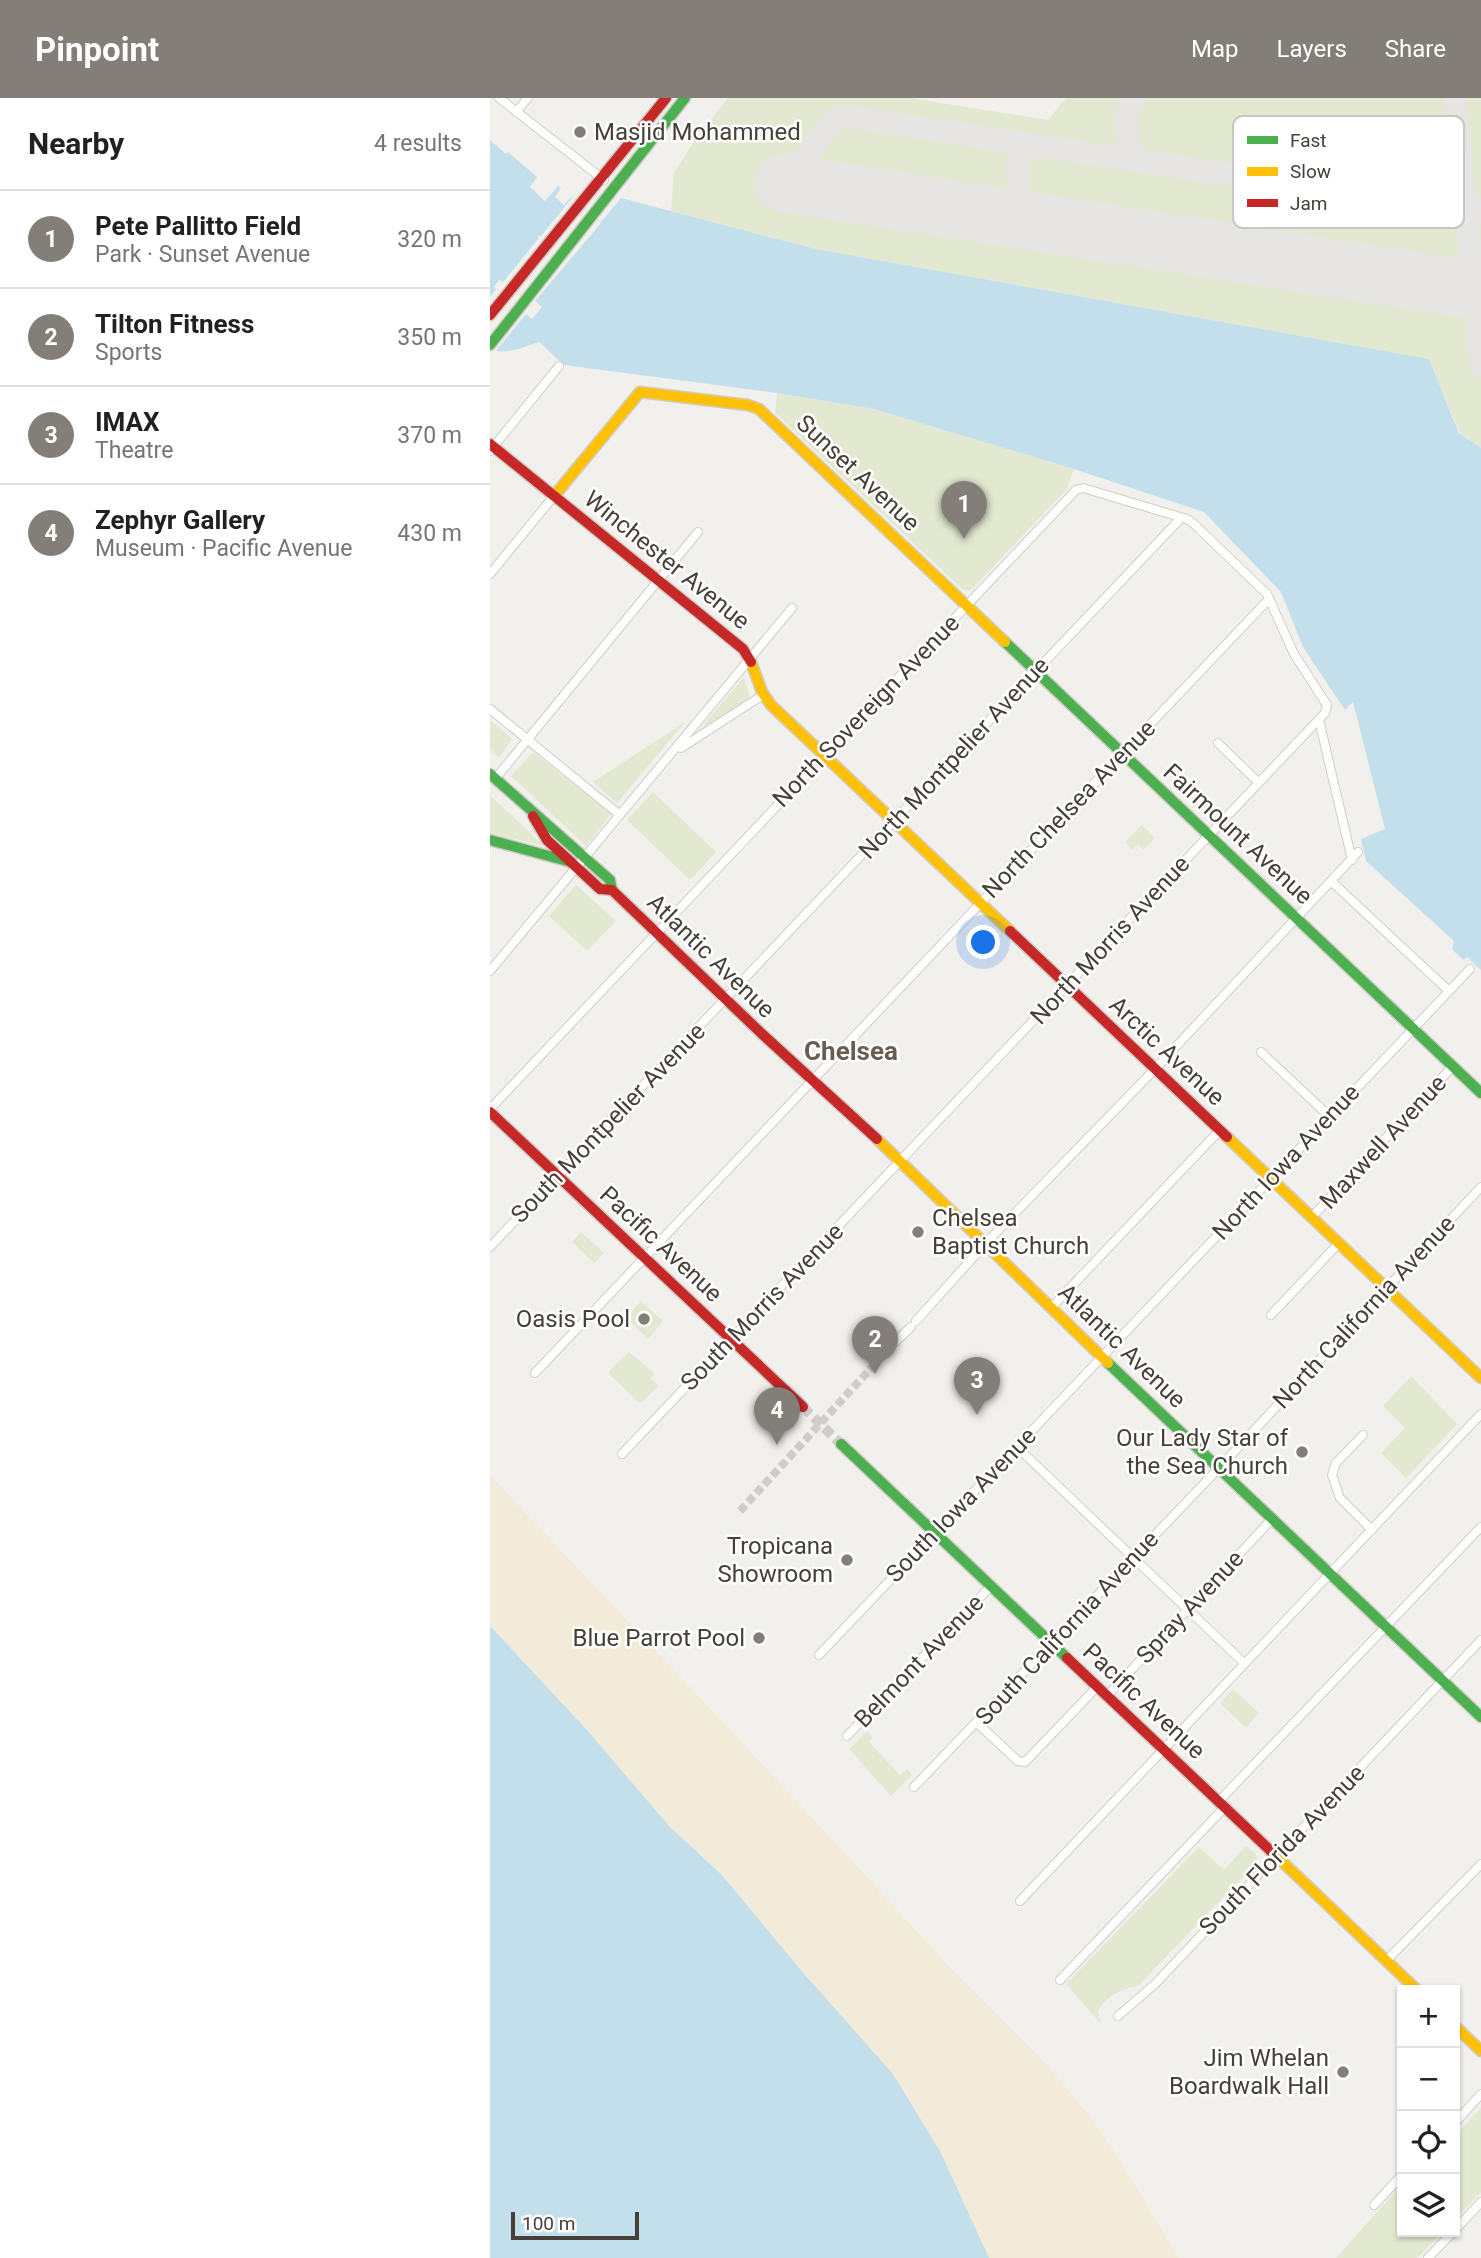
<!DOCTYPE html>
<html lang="en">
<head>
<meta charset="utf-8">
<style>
  body { margin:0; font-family:Roboto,sans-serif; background:#f2f2f2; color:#202124 }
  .controls { position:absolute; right:21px; bottom:21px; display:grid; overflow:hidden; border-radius:0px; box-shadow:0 2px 5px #0004 }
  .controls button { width:63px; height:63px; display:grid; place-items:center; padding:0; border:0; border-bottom:2px solid #e0e0e0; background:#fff; color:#202124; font:35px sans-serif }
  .scale { position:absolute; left:21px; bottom:18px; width:128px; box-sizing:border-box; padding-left:7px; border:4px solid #474039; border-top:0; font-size:19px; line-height:24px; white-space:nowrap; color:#474039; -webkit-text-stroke:5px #fff; paint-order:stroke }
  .you { position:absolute; left:494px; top:845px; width:24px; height:24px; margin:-18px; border:5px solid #fff; border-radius:50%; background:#1a73e8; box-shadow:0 0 0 10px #1a73e833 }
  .badge { display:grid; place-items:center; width:46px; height:46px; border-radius:50%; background:#837e78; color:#fff; font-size:23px; font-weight:700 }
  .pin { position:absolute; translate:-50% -58px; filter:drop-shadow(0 2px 4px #0008) }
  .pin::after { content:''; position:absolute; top:37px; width:24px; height:21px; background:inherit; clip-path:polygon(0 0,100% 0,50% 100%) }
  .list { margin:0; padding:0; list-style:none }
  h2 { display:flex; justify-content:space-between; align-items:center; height:91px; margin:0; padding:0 28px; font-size:30px }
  h2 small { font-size:23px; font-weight:400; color:#757577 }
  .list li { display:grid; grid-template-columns:46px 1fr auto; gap:21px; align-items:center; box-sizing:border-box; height:98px; padding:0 28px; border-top:2px solid #e0e0e0 }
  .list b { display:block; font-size:26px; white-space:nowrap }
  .list p { margin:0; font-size:23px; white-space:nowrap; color:#757577 }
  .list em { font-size:23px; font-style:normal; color:#757577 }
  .icon { flex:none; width:38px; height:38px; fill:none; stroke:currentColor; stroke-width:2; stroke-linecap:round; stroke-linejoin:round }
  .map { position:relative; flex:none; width:991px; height:2160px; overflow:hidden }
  header { display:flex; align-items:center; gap:42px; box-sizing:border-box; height:98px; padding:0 35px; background:#837e78; color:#fff }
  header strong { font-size:33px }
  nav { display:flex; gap:38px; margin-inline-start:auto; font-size:24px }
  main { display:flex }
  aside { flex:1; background:#fff }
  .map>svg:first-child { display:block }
</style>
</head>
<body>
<header>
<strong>Pinpoint</strong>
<nav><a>Map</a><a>Layers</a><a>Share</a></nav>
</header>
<main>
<aside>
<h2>Nearby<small>4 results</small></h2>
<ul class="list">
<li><span class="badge">1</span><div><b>Pete Pallitto Field</b><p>Park · Sunset Avenue</p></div><em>320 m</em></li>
<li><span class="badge">2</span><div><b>Tilton Fitness</b><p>Sports</p></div><em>350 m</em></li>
<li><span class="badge">3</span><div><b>IMAX</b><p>Theatre</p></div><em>370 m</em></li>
<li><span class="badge">4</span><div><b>Zephyr Gallery</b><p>Museum · Pacific Avenue</p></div><em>430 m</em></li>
</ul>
</aside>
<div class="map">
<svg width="991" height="2160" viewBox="0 0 991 2160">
  <rect width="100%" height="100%" fill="#f2f0ed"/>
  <path fill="#e2e9d0" d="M238,0h182l138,22 18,-22h415v350l-21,-15 -31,-74 -613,-110 -145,-38 3,-38 20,-32z
    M287,295l97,16 200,60 -8,21 -93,98 -5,3 -6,-2 -187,-176z
    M254,579l6,21 -44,28 -2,-2z
    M0,622l22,19 -13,19 -9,-8z
    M195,624l-68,81 -24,-21z
    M43,654l78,62 -25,32 -75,-70z
    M163,694l63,60 -26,28 -63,-60z
    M0,697l54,51 -54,-13z
    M652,727l13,13 -12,12 -5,-6 -6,6 -7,-8z
    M86,787l40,36 -29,30 -38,-35z
    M91,1134l23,21 -10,10 -22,-21z
    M151,1203l22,20 -15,18 -22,-21z
    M139,1254l26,22 -4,4 8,8 -17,16h-4l-29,-28 1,-4z
    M921,1278l46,48 -51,54 -25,-25 24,-25 -22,-22z
    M743,1591l26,24 -13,15 -26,-25z
    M377,1633l6,6 -4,5 31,33 7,-6 5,6 -21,21 -42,-47z
    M756,1748l10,8 1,8 -119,124c-13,1 -34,11 -40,26l4,13 -36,-41 133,-137 25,23z
    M991,2010v84l-26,27v-83z
    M912,2086v48h41l-26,26h-81z"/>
  <path fill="#f3ebda" d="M0,1377c149,158 298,315 444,475 47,52 102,97 145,153 39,48 67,103 100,155h-190l-48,-105 -142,-185 -77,-93 -53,-49 -82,-96 -97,-104z"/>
  <path fill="#c2dfeb" d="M0,42l16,14 2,-2 29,25 -7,10 15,14 13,-15 3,2 -6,9 9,8 7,-8 30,25 20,-24 195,51 613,110 30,74 22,15v522l-14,-13 -4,3 -11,-11 2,-8 -88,-80 -5,-22 24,-10 -32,-127 -8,8 -42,-63 -22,-55 -77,-80 -130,-43 -200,-60 -97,-16 -213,-28 -25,-23c-14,4 -36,15 -49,6z
    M0,1528l97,104 82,96 53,49 77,93 94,106 48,79 48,105h-499z"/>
  <path fill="#f2f0ed" d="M82,100l29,25 -66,78 7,6 -10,12 -6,-5 -31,38 -5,-4v-51l6,-8 -2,-2 5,-7 4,2 36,-44 -2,-2h4z"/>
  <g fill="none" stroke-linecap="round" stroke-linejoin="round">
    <path stroke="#e6e5e3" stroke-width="23" d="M643,0c-11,18 -6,43 0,62l348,52
      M965,0l26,268
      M552,47l-16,6 -8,8c-4,32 2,49 32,65
      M294,85l49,-62 9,-5 291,44"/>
    <path stroke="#e6e5e3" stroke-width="58" d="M294,85l697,108"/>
    <path stroke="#d0cdc9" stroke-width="8" stroke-dasharray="8 4" stroke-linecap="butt" d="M250,1413l155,-169"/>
    <path stroke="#d0cdc9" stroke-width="10" stroke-dasharray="10 5" stroke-linecap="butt" d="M313,1309l38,37"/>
    <g stroke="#d0cdca" stroke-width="10">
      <path id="street" d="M9,0l105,82
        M26,14l12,-14
        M0,353l69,-85
        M0,476l64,-78
        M0,611l130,106
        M829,622l33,140
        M728,645l41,40
        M191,650l82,-53
        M5,681l203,-247
        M841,783l118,110
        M0,873l302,-363
        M771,954l69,65
        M0,1011l586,-619 7,-2 104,31 7,5 73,70 27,60 33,51 -2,8 -703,741
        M822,1119l141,-151
        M0,1149l691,-729
        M562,1209l168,-177
        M781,1217l68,-72
        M426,1223l70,-78 169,-174 203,-217
        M405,1244l16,-15
        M45,1275l734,-774
        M873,1337l-27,28 -4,12 8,23 32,32
        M527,1349l227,216
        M329,1557l651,-686
        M617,1598l165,-177
        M487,1625l41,38 7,1 72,-75
        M357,1638l144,-150
        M424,1689l305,-319 262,-281
        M729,1703l262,-274
        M530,1803l461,-487
        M896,1863l95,-97
        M570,1882l165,-173
        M628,1918l37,-32 326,-344
        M965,2025l26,-29
        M884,2107l28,-30
        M965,2132l26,-28
        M938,2160l25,-26"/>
    </g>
    <g stroke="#d0ccc5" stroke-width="13">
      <path id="fast" d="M0,247l195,-247
        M515,544l476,451
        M0,676l120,106 2,10
        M0,742l81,22
        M618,1265l373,354
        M351,1346l226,214"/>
    </g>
    <g stroke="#d0ccc5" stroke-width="13">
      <path id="slow" d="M64,398l86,-104 108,13 11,4 246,233
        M261,564l11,30 9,13 239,226
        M737,1039l254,241
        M387,1041l231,224
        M783,1755l144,137
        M965,1928l26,25"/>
    </g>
    <g stroke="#d0ccc5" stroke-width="13">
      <path id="jam" d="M0,217l176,-217
        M0,346l253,205 8,13
        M43,718l14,24 53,49 12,1 149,143 116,106
        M520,833l217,206
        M0,1014l313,295
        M577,1560l206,195"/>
    </g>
    <use href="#street" stroke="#fdfdfc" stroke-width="8"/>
    <use href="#fast" stroke="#4caf50" stroke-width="10"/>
    <use href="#slow" stroke="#ffc107" stroke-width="10"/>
    <use href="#jam" stroke="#c62828" stroke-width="10"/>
  </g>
  <g fill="#837e78" stroke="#fff" stroke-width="2.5">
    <circle cx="90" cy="34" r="7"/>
    <circle cx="428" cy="1134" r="7"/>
    <circle cx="154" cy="1221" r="7"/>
    <circle cx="812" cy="1354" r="7"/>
    <circle cx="357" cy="1462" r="7"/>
    <circle cx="269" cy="1540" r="7"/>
    <circle cx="853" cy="1974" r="7"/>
  </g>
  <g text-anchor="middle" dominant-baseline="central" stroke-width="5" stroke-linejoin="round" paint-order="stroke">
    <g font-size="24" fill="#474039" stroke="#fff" text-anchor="end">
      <text x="104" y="34" text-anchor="start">Masjid Mohammed</text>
      <text x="442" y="1120" text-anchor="start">Chelsea<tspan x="442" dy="28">Baptist Church</tspan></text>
      <text x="140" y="1221">Oasis Pool</text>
      <text x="798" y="1340">Our Lady Star of<tspan x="798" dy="28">the Sea Church</tspan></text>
      <text x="343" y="1448">Tropicana<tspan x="343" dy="28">Showroom</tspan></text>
      <text x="255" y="1540">Blue Parrot Pool</text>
      <text x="839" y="1960">Jim Whelan<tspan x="839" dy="28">Boardwalk Hall</tspan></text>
    </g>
    <g font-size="24" fill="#474039" stroke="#fff">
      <text transform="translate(368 375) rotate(43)">Sunset Avenue</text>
      <text transform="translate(177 462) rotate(39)">Winchester Avenue</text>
      <text transform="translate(376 613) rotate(-46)">North Sovereign Avenue</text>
      <text transform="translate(464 660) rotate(-47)">North Montpelier Avenue</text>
      <text transform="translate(579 711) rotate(-46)">North Chelsea Avenue</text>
      <text transform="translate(748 736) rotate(43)">Fairmount Avenue</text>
      <text transform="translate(620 842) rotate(-47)">North Morris Avenue</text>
      <text transform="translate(221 858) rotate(44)">Atlantic Avenue</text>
      <text transform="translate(677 953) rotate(43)">Arctic Avenue</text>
      <text transform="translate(118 1025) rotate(-46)">South Montpelier Avenue</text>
      <text transform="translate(893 1044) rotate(-47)">Maxwell Avenue</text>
      <text transform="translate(796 1064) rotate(-47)">North Iowa Avenue</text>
      <text transform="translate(171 1146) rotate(43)">Pacific Avenue</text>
      <text transform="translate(272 1209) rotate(-46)">South Morris Avenue</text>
      <text transform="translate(874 1214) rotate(-47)">North California Avenue</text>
      <text transform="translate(632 1248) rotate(44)">Atlantic Avenue</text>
      <text transform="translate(471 1407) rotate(-46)">South Iowa Avenue</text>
      <text transform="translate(700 1509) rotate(-47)">Spray Avenue</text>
      <text transform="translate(577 1530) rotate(-47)">South California Avenue</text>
      <text transform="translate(429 1563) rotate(-46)">Belmont Avenue</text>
      <text transform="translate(654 1603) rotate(43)">Pacific Avenue</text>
      <text transform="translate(792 1752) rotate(-46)">South Florida Avenue</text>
    </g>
    <g font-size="26" font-weight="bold" fill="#695d51" stroke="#fff">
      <text x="361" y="953">Chelsea</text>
    </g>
  </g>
  <rect x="743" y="18" width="231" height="112" rx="10" fill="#fff" stroke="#c8c6c4" stroke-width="2"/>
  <rect x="757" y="38" width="31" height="8" fill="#4caf50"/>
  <rect x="757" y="69" width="31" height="9" fill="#ffc107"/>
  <rect x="757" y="101" width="31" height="8" fill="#c62828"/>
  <g font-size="19" fill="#474039">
    <text x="800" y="49">Fast</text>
    <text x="800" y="80">Slow</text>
    <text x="800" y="112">Jam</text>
  </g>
</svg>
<div class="controls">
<button>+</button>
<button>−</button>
<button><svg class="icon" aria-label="locate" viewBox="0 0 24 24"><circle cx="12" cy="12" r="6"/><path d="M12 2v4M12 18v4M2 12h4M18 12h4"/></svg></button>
<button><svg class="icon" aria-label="layers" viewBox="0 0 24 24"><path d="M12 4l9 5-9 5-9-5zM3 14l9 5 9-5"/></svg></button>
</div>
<div class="scale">100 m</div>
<div class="you"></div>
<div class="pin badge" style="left:474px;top:441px">1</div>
<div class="pin badge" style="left:385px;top:1276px">2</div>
<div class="pin badge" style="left:487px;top:1317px">3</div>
<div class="pin badge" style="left:287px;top:1347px">4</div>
</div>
</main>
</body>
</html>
